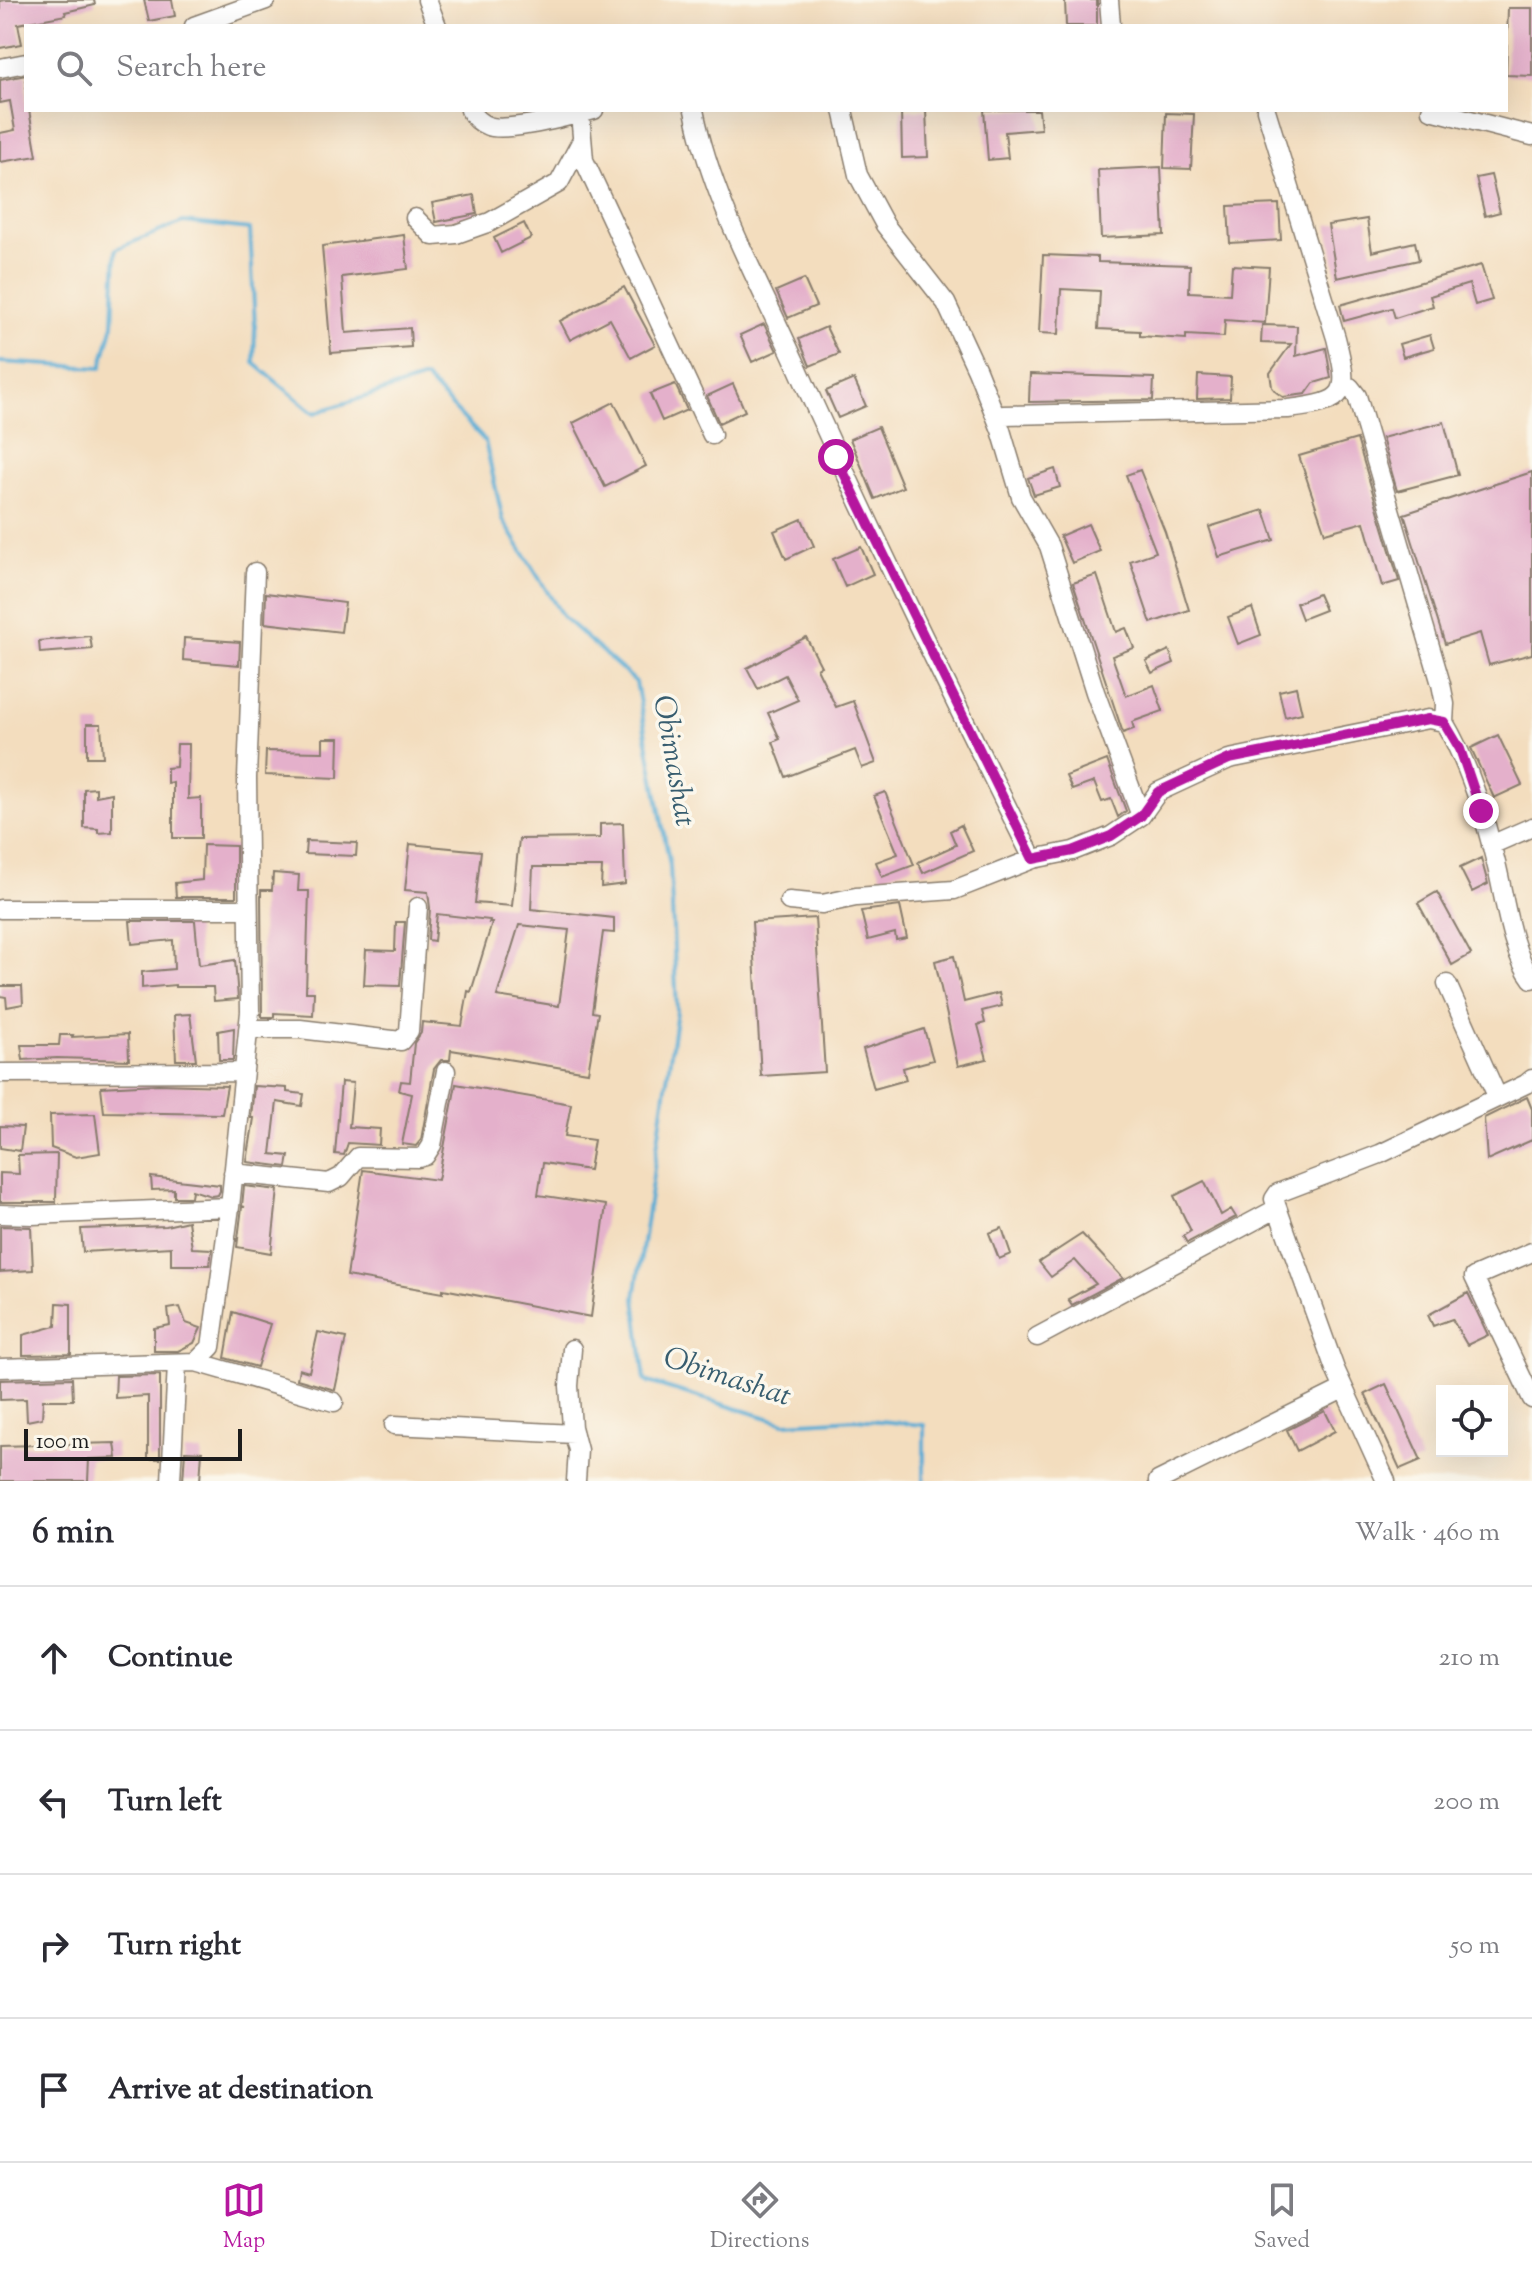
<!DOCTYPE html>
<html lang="en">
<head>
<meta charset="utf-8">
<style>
  body { margin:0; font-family:"Sorts Mill Goudy",serif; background:#f2f2f3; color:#2b2b33 }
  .controls { position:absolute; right:24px; bottom:24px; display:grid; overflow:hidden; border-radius:0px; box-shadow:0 8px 32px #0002 }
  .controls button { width:72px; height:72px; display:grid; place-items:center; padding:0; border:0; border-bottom:2px solid #e1e1e2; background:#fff; color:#2b2b33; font:40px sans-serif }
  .scale { position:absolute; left:24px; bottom:20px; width:218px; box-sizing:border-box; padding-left:8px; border:4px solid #1c1c1c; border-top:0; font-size:22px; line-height:28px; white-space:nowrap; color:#1c1c1c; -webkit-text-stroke:6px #fbf7ec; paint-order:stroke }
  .stop { position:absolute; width:24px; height:24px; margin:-18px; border:6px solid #b5179e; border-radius:50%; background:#fff }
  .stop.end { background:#b5179e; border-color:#fff; box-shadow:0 2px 8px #0008 }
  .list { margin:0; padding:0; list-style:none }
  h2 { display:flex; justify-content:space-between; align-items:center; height:104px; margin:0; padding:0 32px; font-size:34px }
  h2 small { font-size:26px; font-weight:400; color:#7c7c81 }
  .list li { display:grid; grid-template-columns:52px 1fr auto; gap:24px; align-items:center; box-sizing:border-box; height:144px; padding:0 32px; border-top:2px solid #e1e1e2 }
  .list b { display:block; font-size:30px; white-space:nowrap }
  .list em { font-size:26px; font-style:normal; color:#7c7c81 }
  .icon { flex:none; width:44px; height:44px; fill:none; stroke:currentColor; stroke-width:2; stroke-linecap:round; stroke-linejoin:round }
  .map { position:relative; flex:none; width:1532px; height:1481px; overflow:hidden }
  .search { position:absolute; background:#fff; box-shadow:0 8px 32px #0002; left:24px; right:24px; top:24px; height:88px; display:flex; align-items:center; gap:20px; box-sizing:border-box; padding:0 28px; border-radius:0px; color:#7c7c81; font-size:30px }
  .sheet { height:680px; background:#fff }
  nav { display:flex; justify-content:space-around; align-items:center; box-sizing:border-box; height:112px; border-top:2px solid #e1e1e2; background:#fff; font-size:22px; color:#7c7c81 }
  nav a { display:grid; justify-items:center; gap:4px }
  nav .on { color:#b5179e }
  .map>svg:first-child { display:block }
</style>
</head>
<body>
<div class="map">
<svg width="1532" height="1481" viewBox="0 0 1532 1481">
  <rect width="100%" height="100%" fill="#fbf7ec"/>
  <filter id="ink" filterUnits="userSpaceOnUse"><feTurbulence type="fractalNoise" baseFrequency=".0125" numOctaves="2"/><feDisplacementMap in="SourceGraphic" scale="16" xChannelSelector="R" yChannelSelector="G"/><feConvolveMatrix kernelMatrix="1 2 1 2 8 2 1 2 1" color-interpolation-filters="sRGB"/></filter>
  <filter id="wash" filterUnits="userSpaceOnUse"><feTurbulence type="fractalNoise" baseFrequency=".006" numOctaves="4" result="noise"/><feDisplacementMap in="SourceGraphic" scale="32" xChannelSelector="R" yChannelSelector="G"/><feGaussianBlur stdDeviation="1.8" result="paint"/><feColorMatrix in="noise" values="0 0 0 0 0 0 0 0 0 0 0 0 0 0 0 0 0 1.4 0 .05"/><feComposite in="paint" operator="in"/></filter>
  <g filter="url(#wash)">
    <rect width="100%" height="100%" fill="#f3ddbe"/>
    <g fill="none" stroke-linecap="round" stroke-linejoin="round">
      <path stroke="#59acd4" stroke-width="4" d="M0,362l101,6 12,-44 3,-75 67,-27 67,7 5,98 -1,36 60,50 111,-35 60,63 18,79 60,97 73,65 34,184 7,145 -42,287 10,83 140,42 71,-4 68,6v56"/>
    </g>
    <g id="blocks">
      <path fill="#e4b0cb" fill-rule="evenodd" d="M6,0h88l1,5 -30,7 1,3 -48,9 4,20 -22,4v-47z
        M144,0h28l3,16 -26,5z
        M1065,0h32v26h-31z
        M1508,8h24v68l-26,-1z
        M26,75v35h3l8,46 -37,6v-29l15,-3 -5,-29 -10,2v-23z
        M901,110h25l2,47 -26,1z
        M984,110h55l2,19 -36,3 3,26 -20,2z
        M1166,113l28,1 -3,55 -27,-1z
        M1161,167l3,68 -63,3 -3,-68z
        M1491,175l9,37 -15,4 -9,-38z
        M474,195l3,19 -41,8 -4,-19z
        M1279,204l2,36 -51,3 -2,-37z
        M1367,219l5,33 43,-10 4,18 -82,18 -9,-53z
        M524,223l7,15 -30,15 -7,-15z
        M404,235l4,34 -66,8 4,56 64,-5 1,19 -80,6 -9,-107z
        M1043,255l55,2v5l92,3 -1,27 41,2 2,-29 37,2 -4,56 -40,-3 -1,17 -38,-2v4l-46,-3v-5l-42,-2 2,-38 -39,-2 -2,45 -20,-1z
        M1481,265l11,35 -17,5 -6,-21 -39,12 3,10 -38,12 -3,-10 -48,13 -4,-16z
        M804,279l12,27 -28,12 -12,-27z
        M624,287l31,58 -24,13 -21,-39 -40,21 -10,-19z
        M764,324l13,27 -25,11 -12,-27z
        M1262,325l35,1 -1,30 30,-8 5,30 -17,5 -8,11 -23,3 -7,-5 -4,-5 -2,-14 21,-29 -30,-1z
        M826,327l13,27 -29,12 -11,-27z
        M1430,335l4,13 -31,9 -4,-13z
        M1030,374l124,4 -1,22 -124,2z
        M1198,375l33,2 -1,21 -33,1z
        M854,379l12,27 -28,12 -12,-27z
        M675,384l12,26 -25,11 -12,-27z
        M733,384l12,27 -26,12 -12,-27z
        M614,402l32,64 -41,21 -32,-64z
        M1444,422l14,53 -61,16 -15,-53z
        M878,427l25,60 -28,12 -25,-60z
        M1357,439l42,142 -17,5 -18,-64 -39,11 -26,-77z
        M1055,469l5,18 -26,8 -6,-17z
        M1140,470l25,62 24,78 -38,13 -21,-62 26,-9 -30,-77z
        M1532,472v182l-43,11 -9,-32 -35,11 -41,-130z
        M1264,510l10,30 -55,17 -10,-30z
        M802,519l12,27 -28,13 -12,-28z
        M1088,524l12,27 -28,12 -12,-27z
        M861,547l12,27 -28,13 -12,-28z
        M1097,575l19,57 10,-4 8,20 -22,8 14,40 28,-11 9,26 -31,11 2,7 -11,4 -50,-150z
        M266,593l79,10 -4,29 -76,-9z
        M1318,594l7,16 -23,9 -6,-16z
        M1252,608l9,27 -23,9 -10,-27z
        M90,636l2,13 -52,4 -1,-12z
        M806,637l15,29 -4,2 19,39 17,-6 23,62 -14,5 -7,-18 -69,27 -13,-35 7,-3 -12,-26 30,-13 -13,-25 -27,14 -11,-21z
        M184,638l56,4 -1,23 -56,-5z
        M1169,650l5,13 -22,10 -6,-12z
        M1296,687l6,26 -17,4 -6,-26z
        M87,724h14l2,33h-16z
        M1498,735l24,50 -28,13 -23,-50z
        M323,738h16l-1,40 -73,-3 1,-24 57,1z
        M177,744h12l-1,55 13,-1v40h-28v-56l-6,1v-15l9,-1z
        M1107,760l19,51 -8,6 -7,-18 -9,3 -8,-20 -22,8 -6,-14z
        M96,788v8l16,-3v39l-14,1v-4l-14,-1v-39z
        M885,792l29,73 -32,12 -6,-15 22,-8 -24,-58z
        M623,823l2,61 -24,3 1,-20h-69l-2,42 83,9v15l-11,-1 -11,80 6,1 -10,59 -137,-22 -1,10h-9l-7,9 -13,71 -5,6 -14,-2 10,-50 -13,-3 2,-10 9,1 4,-39 7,-10 1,-11 40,4 6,-35 3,1 21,-69h-3l1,-3 -53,-6 -3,27 -6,-1 2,-32 -2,-16 -23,-2 5,-46 71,7 -6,52 37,3 7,-67 81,-1v-14zM519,925l50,5 -10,76 -62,-10z
        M961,825l12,26 -50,22 -5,-11 38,-17 -6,-14z
        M306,841l51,2 -1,13 -51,-2z
        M203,845l33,1v51h-60l-1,-14 27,-3z
        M1481,858l7,26 -16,8 -12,-24z
        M273,873l26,2 -1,16h11l-3,101h8l-1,23 -39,-2v4h-12l-1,-127h11z
        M1437,892l34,62 -19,11 -34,-62z
        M900,906l7,32 -11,2 -1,-7 -27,7 -7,-29z
        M815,918l10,154 -64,4 -9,-154z
        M130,921h65l4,44 36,-5 3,39 -24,2 -1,-14h-38v-2l-33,3v-16l32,-3 -1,-29 -41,4z
        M396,922h9l-5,64 -36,-1 2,-35 29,1z
        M954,956l10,46 35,-9 3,13 -20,5 3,12 -7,2 9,34 -29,7 -23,-105z
        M0,986h22l1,18 -16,3 -1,-10 -6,-1z
        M190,1014l6,46h-20l-2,-45z
        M234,1028l-1,32h-14l-1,-29z
        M924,1029l9,31 -30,8 3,12 -32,9 -11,-40z
        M128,1034l1,26 -72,-2 -34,2 -2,-15h38l1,-10h13l-1,2z
        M341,1082l12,1 -4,44 31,2 -1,16 -31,-2 -4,12 -9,-1z
        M158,1084l69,2 -5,28 -118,-2 -3,-25z
        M456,1084l115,20 -6,32 29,4 -5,30 -46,-7 -5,32 68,10 -15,112 -148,-28v4l-96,-17 16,-106 75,10z
        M254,1086l33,2v4l17,2 -2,12 -25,-4 -6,52 18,2 -2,11 -40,-5 7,-44h-3z
        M1527,1097l5,12v31l-45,20 -3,-42z
        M95,1114l5,39 -24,4 -25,-9 -1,-33z
        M0,1126l23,1 -3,24 -20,-3z
        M57,1154l-1,48h-56v-29l19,1 -1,-19z
        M151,1177l69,8v6l-2,4 -7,1 -19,-6 -1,7h-17v-8l-22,1z
        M1204,1181l17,34 10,-6 5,8 -49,26 -4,-7 8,-5 -17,-35z
        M244,1186l34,4 -7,63 -34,-6 5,-40h3l-3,-1z
        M188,1221l4,27 20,1 -2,16h-39v-18l-88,5 -2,-23 85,-3z
        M0,1226l31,1 2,43 -33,2z
        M1002,1228l9,26 -12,5 -10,-26z
        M1082,1234l41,44 -51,27 -4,-6 28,-15 -21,-24 -24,17 -12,-15z
        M1468,1293l20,42 -21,10 -15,-26 -19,7 -5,-11z
        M57,1303l14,1v50l-48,1v-20l33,-9z
        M180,1307l6,16 15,5 -7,15 -16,8h-24v-23l16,-3 -2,-16z
        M233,1312l37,12 -13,43 -32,-9z
        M318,1332l28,6 -11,52 -38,-11 2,-10 10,3z
        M160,1375v84h-12v-63l-33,2 1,-22z
        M72,1378l1,22h-30l-1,18 -15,3 -1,-22 -26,1v-20z
        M1386,1384l35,76 -21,9 -35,-75z
        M1325,1411l10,20 -38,20 -10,-21z
        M115,1443l2,15 -28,1 -1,22h-88v-35z
        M185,1451l17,1 -2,29h-17z"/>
    </g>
  </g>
  <g filter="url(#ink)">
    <use href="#blocks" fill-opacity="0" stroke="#887c6d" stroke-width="2"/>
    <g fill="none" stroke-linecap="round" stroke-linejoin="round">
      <g stroke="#887c6d" stroke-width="21">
        <path id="minor" d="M427,0l10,26
          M1109,0l2,26
          M194,26l72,-26
          M0,68l26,-5
          M470,110c4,8 10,13 18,16 20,7 84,-11 106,-16
          M694,110c18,89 64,170 101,252 75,168 156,332 238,497
          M843,110l15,65 27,50 61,78 31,67 24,60 20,67 28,49 46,146 46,124
          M1431,110l101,26
          M580,113l4,47 128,275
          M415,218l18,18 23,-2 34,-12 69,-39 22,-41
          M1344,386l6,1 7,9 84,288 4,20 -1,18
          M1003,415l285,-6c61,-7 62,-15 48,-71l-70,-228
          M1491,845l41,-18
          M789,901l33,3 34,-7 98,-7 79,-31 40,-8 38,-15 30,-20 17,-24 71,-33 199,-40 16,3c26,44 41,96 53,145 8,33 14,85 35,112
          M0,909h247
          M1447,984l50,112
          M248,1029h52l101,12 8,-10 9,-124
          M0,1073l243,-1
          M233,1173l96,10 12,-6 17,-20 60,1 7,-2 7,-11 14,-74
          M0,1214l32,1 198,-8
          M1532,1252l-58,25 58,122
          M1037,1337l239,-128
          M572,1349l-3,37 3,41 6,23 -2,31
          M196,1362l138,40
          M0,1368l196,-6 15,-15 19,-140 20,-195 -3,-234 8,-206
          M394,1425l180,9
          M171,1481l6,-117
          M1158,1481l185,-92
          M1386,1481l-51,-112 -61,-170 4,-6 102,-39 146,-70 6,-5"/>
      </g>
      <use href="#minor" stroke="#fff" stroke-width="18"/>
    </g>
  </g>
  <g fill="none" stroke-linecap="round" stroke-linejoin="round" filter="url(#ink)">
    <path stroke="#b5179e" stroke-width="10" d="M836,457l197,402 40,-8 38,-15 30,-20 17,-24 71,-33 199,-40 16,3 16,27 21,62"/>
  </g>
  <g text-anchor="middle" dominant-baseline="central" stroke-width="7" stroke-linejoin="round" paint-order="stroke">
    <g font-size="30" font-style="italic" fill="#375d6f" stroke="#fbf7ec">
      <text transform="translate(673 761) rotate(80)">Obimashat</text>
      <text transform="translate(727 1378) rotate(18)">Obimashat</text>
    </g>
  </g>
</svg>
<div class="controls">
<button><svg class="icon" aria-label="locate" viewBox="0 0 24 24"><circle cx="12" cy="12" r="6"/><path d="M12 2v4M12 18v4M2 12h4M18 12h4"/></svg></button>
</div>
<div class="scale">100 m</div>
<div class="stop" style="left:836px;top:457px"></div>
<div class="stop end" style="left:1481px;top:811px"></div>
<div class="search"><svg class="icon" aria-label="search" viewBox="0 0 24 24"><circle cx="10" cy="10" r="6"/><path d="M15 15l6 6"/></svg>Search here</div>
</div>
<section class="sheet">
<h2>6 min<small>Walk · 460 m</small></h2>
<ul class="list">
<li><svg class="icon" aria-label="ahead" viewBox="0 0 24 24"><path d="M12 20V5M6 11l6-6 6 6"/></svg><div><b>Continue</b></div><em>210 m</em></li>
<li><svg class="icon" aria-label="left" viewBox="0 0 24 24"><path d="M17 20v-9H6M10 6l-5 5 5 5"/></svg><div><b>Turn left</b></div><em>200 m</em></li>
<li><svg class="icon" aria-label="right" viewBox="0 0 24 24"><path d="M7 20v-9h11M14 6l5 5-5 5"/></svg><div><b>Turn right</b></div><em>50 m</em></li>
<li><svg class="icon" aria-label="arrive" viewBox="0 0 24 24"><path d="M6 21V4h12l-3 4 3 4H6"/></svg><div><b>Arrive at destination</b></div></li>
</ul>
</section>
<nav>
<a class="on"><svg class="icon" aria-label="map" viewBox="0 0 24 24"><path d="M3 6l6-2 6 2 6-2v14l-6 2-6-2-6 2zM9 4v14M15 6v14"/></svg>Map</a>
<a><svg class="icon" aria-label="directions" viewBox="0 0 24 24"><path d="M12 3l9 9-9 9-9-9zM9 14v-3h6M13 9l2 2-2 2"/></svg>Directions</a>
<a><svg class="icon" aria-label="saved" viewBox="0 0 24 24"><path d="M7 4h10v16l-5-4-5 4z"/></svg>Saved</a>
</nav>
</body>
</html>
